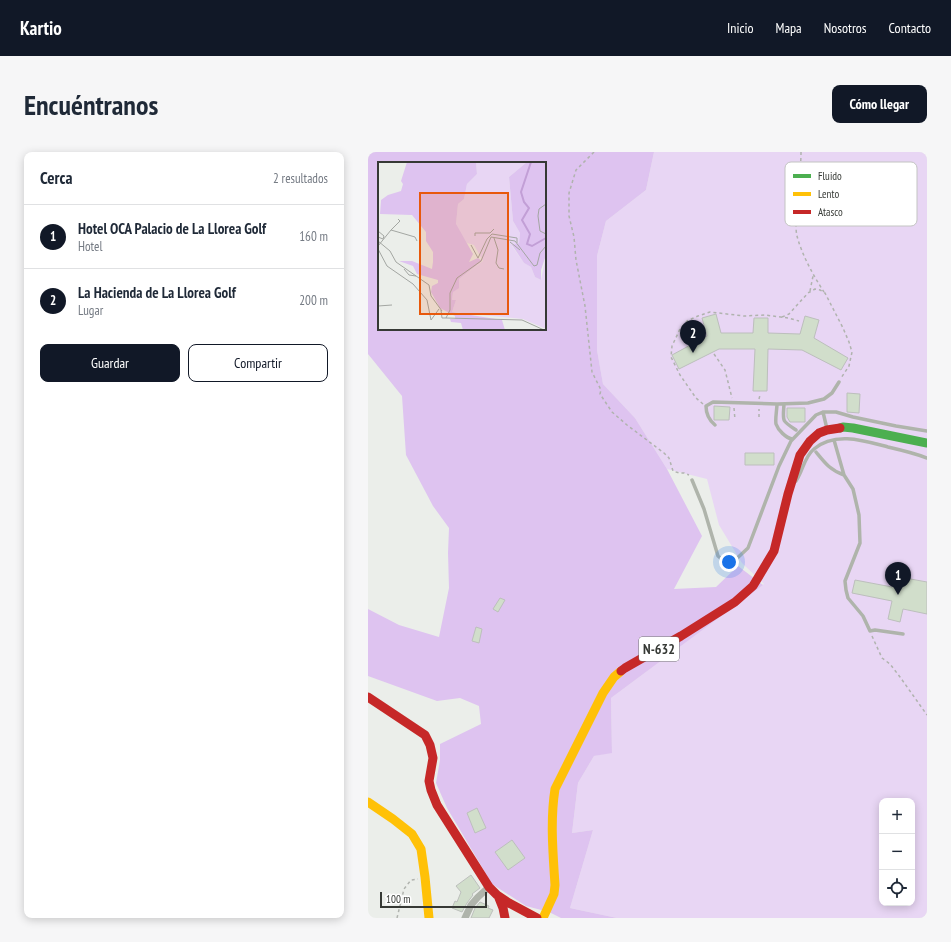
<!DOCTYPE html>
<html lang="es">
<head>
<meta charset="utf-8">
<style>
  body { margin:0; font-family:"PT Sans Narrow",sans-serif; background:#f6f6f7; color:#1f2937 }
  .controls { position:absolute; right:12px; bottom:12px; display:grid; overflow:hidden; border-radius:8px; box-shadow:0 2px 10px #0003 }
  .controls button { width:36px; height:36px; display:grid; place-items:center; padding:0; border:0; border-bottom:1px solid #e0e1e3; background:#fff; color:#1f2937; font:20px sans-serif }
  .scale { position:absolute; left:12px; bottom:10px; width:107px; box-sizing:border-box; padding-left:4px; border:2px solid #363935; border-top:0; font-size:11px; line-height:14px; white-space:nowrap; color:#363935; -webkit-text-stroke:3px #fff; paint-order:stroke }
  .you { position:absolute; left:361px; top:410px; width:14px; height:14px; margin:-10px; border:3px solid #fff; border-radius:50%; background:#1a73e8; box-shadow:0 0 0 6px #1a73e833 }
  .badge { display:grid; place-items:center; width:26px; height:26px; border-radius:50%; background:#111827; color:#fff; font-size:13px; font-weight:700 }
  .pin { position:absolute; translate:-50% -33px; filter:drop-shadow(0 1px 2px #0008) }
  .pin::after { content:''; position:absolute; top:21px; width:14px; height:12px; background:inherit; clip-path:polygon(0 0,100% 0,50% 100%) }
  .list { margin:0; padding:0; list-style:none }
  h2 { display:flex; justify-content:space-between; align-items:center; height:52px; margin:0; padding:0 16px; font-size:17px }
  h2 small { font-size:13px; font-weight:400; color:#747a83 }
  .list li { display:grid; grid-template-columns:26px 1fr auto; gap:12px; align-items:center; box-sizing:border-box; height:64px; padding:0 16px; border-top:1px solid #e0e1e3 }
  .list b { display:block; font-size:15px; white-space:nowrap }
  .list p { margin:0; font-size:13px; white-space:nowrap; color:#747a83 }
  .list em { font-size:13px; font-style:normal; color:#747a83 }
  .actions { display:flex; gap:8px; padding:12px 16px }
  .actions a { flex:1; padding:9px 0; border:1px solid #111827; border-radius:8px; text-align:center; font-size:14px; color:#111827 }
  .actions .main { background:#111827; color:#fff }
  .icon { flex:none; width:22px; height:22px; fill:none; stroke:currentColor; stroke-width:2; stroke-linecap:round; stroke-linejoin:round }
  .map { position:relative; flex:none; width:559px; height:766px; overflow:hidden; border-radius:8px }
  header { display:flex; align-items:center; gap:24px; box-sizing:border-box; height:56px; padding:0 20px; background:#111827; color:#fff }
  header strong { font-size:19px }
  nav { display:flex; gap:22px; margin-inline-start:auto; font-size:14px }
  .intro { display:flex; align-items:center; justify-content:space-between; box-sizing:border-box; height:96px; padding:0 24px }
  h1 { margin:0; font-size:28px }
  .button { padding:10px 18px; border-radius:8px; background:#111827; color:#fff; font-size:14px; font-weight:700 }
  main { display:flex; gap:24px; padding:0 24px }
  aside { flex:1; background:#fff; border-radius:8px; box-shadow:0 2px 10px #0003 }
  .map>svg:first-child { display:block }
</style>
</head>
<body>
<header>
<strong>Kartio</strong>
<nav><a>Inicio</a><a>Mapa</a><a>Nosotros</a><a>Contacto</a></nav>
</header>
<div class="intro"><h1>Encuéntranos</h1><a class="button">Cómo llegar</a></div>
<main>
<aside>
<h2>Cerca<small>2 resultados</small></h2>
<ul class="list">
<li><span class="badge">1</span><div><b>Hotel OCA Palacio de La Llorea Golf</b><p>Hotel</p></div><em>160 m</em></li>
<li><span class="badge">2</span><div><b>La Hacienda de La Llorea Golf</b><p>Lugar</p></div><em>200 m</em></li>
</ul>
<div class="actions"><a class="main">Guardar</a><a>Compartir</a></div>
</aside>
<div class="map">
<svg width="559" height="766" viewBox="0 0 559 766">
  <rect width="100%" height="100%" fill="#ebeeea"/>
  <path fill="#e8d6f4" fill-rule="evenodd" d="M286,0h273v766h-310l-47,-10 23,-78 -21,3 6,-50 16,-27 18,-4 -1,-54 153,-114 -22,-21 -23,-38 -12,-46 -40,-10 -32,-51 -32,-34 -6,-34v-94l9,-35 40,-31zM514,649h30v102h-30z"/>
  <path fill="#dec3f0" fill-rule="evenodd" d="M0,0h286l-8,38 -40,31 -9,35v94l6,34 32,34 32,51 35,67 -28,53 42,-2 22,-21 25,19 -152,113 1,55 -18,3 -16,27 -6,50 21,-3 -23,78 47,10h-56l-12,-6 -23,-6 -34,-22 -45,-76 -11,-25 4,-23v-16l41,-20 -2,-18 -19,-8 -23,3 -69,-25v-67l31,16 40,12 10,-49 -1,-35 1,-25 -16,-22 -27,-51 -4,-59 -34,-42zM11,11h166v166h-166z"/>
  <path fill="#d1decb" stroke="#bcbfbc" d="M348,162l5,19h32l1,-15h14v15l32,1 5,-18 14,4 -5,18 34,20 -7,12 -39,-20 -34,-1 -1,42h-14l2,-42h-36l-40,20 -7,-14 35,-19 -5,-18z
    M479,241l13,1 -1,19 -12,-1z
    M346,254l16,1 -1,13h-15z
    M419,256h18v14h-15l-3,-5z
    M377,301h29v12h-29z
    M526,424l33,6v32l-24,-5 -3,13 -12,-3 4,-18 -40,-8 3,-13 37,7z
    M132,446l5,2 -7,12 -5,-3z
    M108,475l6,2 -3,14 -7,-2z
    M109,656l9,20 -11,5 -8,-20z
    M144,688l13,18 -17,12 -13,-18z
    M103,723l9,13 -8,6 1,1 -6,8 -5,9 -10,-4 3,-7 2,1 4,-10 -5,-6z
    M112,750l9,4 -1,2 5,2 -4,8h-18l4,-10z"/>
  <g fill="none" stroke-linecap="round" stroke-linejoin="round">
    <path stroke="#b0b3ae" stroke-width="1.5" stroke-dasharray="3 3" stroke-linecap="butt" d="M226,0l-18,18 -7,23v23l5,21 2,23 9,46 7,66 9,18 -1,4 12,18 15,13 37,28 5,5 4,13 6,2h5l5,2
      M433,0c0,24 -6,47 -5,71 0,4 0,9 1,13 5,19 16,39 27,56
      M442,139l3,-15
      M414,165l7,-3 19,-21 7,-4 5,1 5,3 18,35 6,14 3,10 -3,14 -8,12
      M346,202l11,16 7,28
      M391,247l1,-4
      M335,252l-7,-6 -16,-23 -9,-18 1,-11 8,-17 7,-8 11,-5 12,-4 34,4 21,-1 23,3 11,3
      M366,256l1,12
      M391,265v-8
      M504,484l10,22 8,6 10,13 27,38
      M29,766l7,-29 7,-9 7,-1"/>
    <path stroke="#afb4ab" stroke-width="3.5" d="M409,252c0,5 -2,15 -1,20 2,6 10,14 16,15
      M416,252c-1,18 -3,16 12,26
      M455,260l4,17
      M347,273c-6,-5 -9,-11 -9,-19l7,-4 64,2 31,-1 16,-4 8,-6 7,-11
      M466,288l10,35 9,14 6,26 1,28 -15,38 1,9 2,8 15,18 7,15 5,-1 28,4
      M448,300c9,11 14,18 28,23
      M324,328l12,29 14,47 7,6 7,1 16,-15 31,-82 12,-25 25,-26 7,-3h13l17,5 43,9 31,5
      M428,329c7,-10 8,-24 18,-32 21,-18 51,-8 74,-2 13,3 26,6 39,11"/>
    <path stroke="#afb4ab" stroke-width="7" d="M97,766l6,-13 7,-8 11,-10"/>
    <path stroke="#4caf50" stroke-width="9" d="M472,276l3,-1 10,1 74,15"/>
    <path stroke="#ffc107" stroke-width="9" d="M0,650l25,17 19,15 9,15 4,28 4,41
      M175,766l11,-24 1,-9c-2,-32 -5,-64 0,-96l48,-96 11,-16 7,-6"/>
    <path stroke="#c62828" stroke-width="9" d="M253,519l4,-3 56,-32 54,-34 18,-16 21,-35 14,-57 12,-39 10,-14 9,-8 8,-3 13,-2
      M0,545l57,38 5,10 3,13 -4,23 2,9 6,15 52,82 8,8 12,8 28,15
      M131,746l4,10 2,10"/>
  </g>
  <g text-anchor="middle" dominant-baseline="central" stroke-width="3" stroke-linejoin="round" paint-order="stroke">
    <rect fill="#fff" stroke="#727472" stroke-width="1" x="271" y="485" width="40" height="24" rx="3"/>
    <g font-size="14" font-weight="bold" fill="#363935">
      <text x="291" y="497">N-632</text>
    </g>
  </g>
  <g transform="translate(10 10)">
    <rect width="168" height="168" fill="#ebeeea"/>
    <path d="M98,0h51l-18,15 4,44 7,12 -1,10 -7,3 12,17 7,4 4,10 6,3 5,-25v74l-23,-10 -71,-7 4,-12h-4l1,-8 6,-13 24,-18 -9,-16 -7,-2 -10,-13 -1,-6 2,-20 6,-5 3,-15 10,-10z" fill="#e8d6f4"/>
    <path d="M29,0h69l1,12 -10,10 -3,15 -6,5 -2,20 17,30 -4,8 9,-4 4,3 -23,18v9l-6,4 -1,8h4l-4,12 50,8 3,10h-42l-2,-7 -10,-1 -1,-3h5v-3l-15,-8 -9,-16 1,-6 6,-3v-3l-21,-6 -4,-8 -14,-5h13l20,8 1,-7v-10l-7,-11v-9l-14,-17 -32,-1 1,-14 7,-5 13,-4 2,-7 -2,-3zM149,0h19v93l-5,15v10l-6,-3 -4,-10 -7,-4 -12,-18 7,-2 1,-10 -7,-12 -4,-44z" fill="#dec3f0"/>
    <path fill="none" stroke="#c29fd6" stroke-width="2" d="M153,0l-10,30 3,10 5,6 -7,12 8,14 -3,10 5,2 14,-8"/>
    <path fill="none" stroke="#a3a6a2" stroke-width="1" d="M168,42l-7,5 -1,7 2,15 6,3M13,68l9,-9 -2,-2M0,69l6,5 -1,3 -5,-2M97,74v-3h15l4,-4M116,76l4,12 -2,13 3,5 5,1M0,79l12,10 6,11 33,23 2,11 11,15M132,80l10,8M93,83l7,13 9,-19 5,-5 25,4v5M0,84l13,-16 24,7 2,4M0,87l9,17 26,18 14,16 4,20 8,-11M26,107l5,6 7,1M0,144l14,-1M63,148l1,8h4l4,-8v-17l7,-15 24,-17 10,-24 24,4 19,25 3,-1 3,-12 6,-7M68,156l76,2 22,10"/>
    <path fill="#e8590c" fill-opacity="0.15" stroke="#e8590c" stroke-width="2" d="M42,31h88v121h-88z"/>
    <rect width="168" height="168" fill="none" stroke="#363935" stroke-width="2"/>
  </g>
  <rect x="417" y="10" width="132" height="64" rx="6" fill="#fff" stroke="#c3c4c2" stroke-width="1"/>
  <rect x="425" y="22" width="18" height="4" fill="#4caf50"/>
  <rect x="425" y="40" width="18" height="4" fill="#ffc107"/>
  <rect x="425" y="58" width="18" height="4" fill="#c62828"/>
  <g font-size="11" fill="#363935">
    <text x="450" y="28">Fluido</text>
    <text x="450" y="46">Lento</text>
    <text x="450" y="64">Atasco</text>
  </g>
</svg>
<div class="controls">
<button>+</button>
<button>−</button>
<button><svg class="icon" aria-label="locate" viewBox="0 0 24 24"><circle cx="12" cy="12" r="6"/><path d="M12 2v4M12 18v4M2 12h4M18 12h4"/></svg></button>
</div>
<div class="scale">100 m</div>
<div class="you"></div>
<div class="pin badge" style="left:530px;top:443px">1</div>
<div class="pin badge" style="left:325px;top:201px">2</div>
</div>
</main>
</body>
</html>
